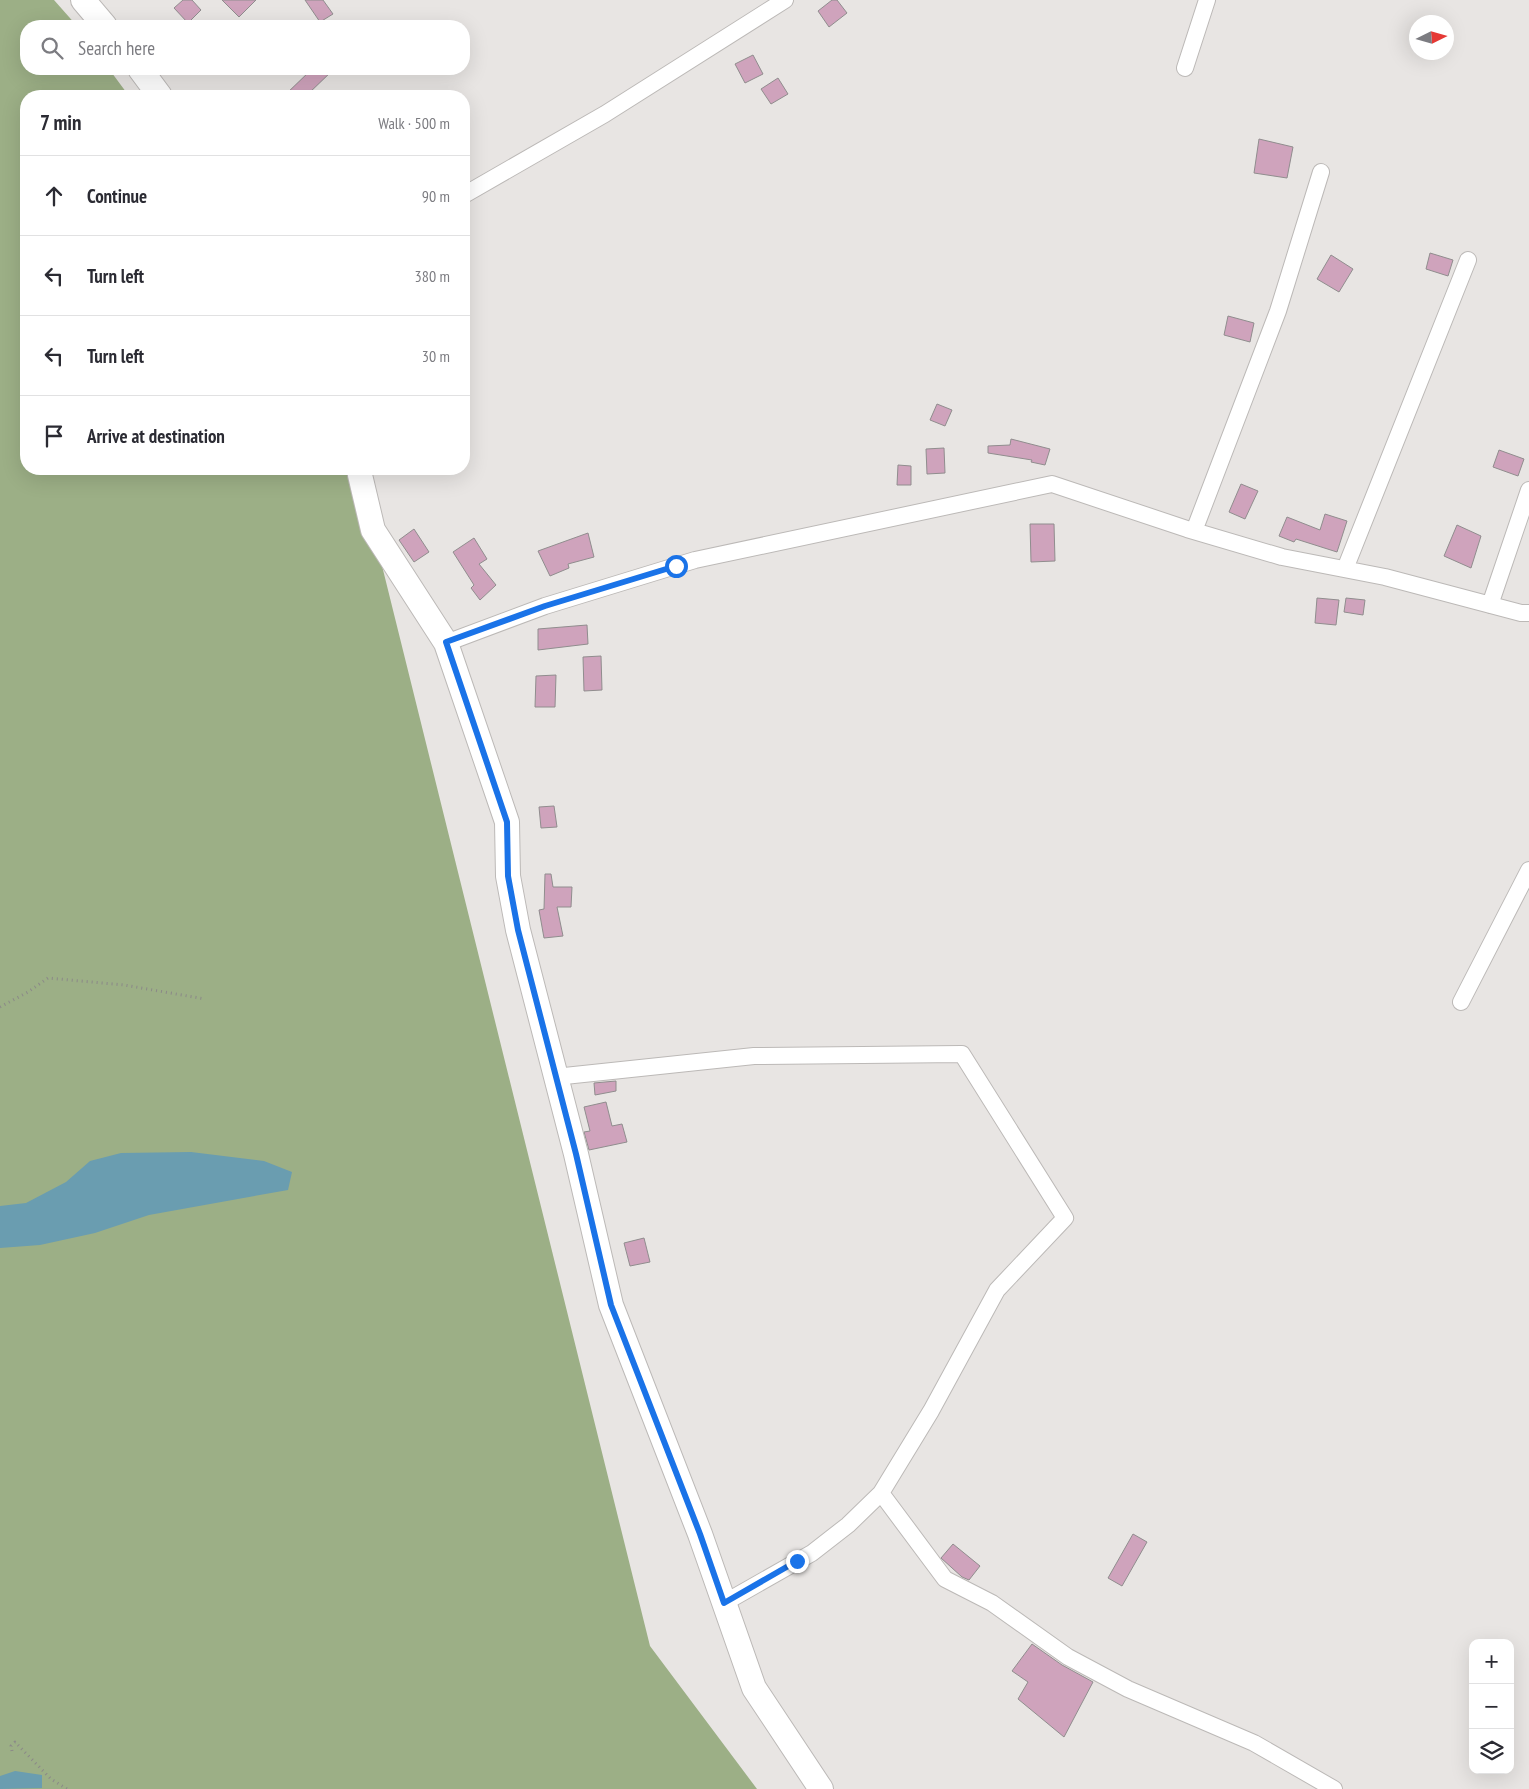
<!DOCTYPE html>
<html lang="en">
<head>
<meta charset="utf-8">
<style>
  body { margin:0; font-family:"PT Sans Narrow",sans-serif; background:#f2f2f3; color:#2b2b33 }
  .controls { position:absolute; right:15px; bottom:15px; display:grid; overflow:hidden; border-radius:10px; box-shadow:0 5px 20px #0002 }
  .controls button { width:45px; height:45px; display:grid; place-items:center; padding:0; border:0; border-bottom:1px solid #e1e1e2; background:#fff; color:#2b2b33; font:25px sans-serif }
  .compass { position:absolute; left:1409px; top:15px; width:45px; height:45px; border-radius:50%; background:#fff; box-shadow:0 5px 20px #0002; rotate:85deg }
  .stop { position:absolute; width:15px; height:15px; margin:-11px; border:4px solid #1a73e8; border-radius:50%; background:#fff }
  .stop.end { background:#1a73e8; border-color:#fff; box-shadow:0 1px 5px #0008 }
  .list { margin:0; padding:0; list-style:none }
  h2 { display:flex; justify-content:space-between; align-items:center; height:65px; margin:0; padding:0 20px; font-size:21px }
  h2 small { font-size:16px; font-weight:400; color:#7c7c81 }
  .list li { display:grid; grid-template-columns:32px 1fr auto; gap:15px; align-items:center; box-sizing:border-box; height:80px; padding:0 20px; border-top:1px solid #e1e1e2 }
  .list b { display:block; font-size:19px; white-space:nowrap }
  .list em { font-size:16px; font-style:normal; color:#7c7c81 }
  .icon { flex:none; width:28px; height:28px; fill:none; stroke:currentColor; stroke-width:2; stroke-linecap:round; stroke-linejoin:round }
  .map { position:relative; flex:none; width:1529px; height:1789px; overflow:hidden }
  .search { position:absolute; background:#fff; box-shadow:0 5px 20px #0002; left:20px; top:20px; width:450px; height:55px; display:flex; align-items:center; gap:12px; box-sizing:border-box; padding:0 18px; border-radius:20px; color:#7c7c81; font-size:19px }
  .panel { position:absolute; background:#fff; box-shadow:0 5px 20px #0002; left:20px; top:90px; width:450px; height:385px; border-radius:20px }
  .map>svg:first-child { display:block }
</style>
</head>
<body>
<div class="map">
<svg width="1529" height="1789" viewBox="0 0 1529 1789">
  <rect width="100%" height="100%" fill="#e8e5e3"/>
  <path fill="#9caf86" d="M0,0h54l23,26h-51v43h83l20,27h-103v373h332l292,1177 107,143h-757z"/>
  <path fill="#6a9db0" d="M191,1152l73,9 28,11 -4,18 -139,25 -54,18 -55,12 -40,3v-42l26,-3 40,-21 24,-21 31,-8z
    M15,1771l27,4v13l-42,1v-13z"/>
  <path fill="#cfa3bc" stroke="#908d8e" d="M183,0h9l9,10 -13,13 -14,-15z
    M222,0h34l-17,17z
    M305,0h18l10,14 -13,8z
    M832,0h5l10,13 -18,14 -11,-16z
    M753,55l10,19 -18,9 -10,-19z
    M312,69h22l-28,27h-22z
    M778,78l10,16 -17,10 -10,-15z
    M1259,139l34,8 -6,31 -33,-5z
    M1430,253l23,7 -5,16 -22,-7z
    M1331,255l22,14 -14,23 -22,-13z
    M1228,316l26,7 -4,19 -26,-7z
    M937,404l15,6 -7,16 -15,-6z
    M1011,439l39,10 -5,16 -14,-3 1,-2 -44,-7v-7l22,-1z
    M944,448l1,25 -18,1 -1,-25z
    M1499,450l25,9 -6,17 -25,-9z
    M898,465l13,1v19h-14z
    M1241,484l17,7 -13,28 -16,-7z
    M1325,514l22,7 -10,31 -41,-13 -2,3 -15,-6 8,-19 33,13z
    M1030,524h24l1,37 -24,1z
    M1457,525l24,11 -10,32 -27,-12z
    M414,529l15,23 -15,10 -15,-22z
    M588,533l6,24 -26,7 1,4 -19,8 -12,-25z
    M474,538l13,21 -8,5 17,21 -16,15 -9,-12 3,-3 -21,-33z
    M1317,598l22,2 -3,25 -21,-2z
    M1346,598l19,2 -2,15 -19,-3z
    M587,625l1,19 -50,6v-21z
    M601,656l1,34 -18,1 -1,-34z
    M556,675l-1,32h-20l1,-31z
    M554,806l3,21 -16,1 -2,-21z
    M545,874h6l2,13h19l-1,20h-14l6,29 -19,2 -5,-28 5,-1z
    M616,1081v10l-21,4 -1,-12z
    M606,1102l6,24 10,-2 5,18 -38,8 -5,-18 6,-1 -6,-24z
    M644,1238l6,24 -20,4 -6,-23z
    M1133,1534l14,8 -25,44 -14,-8z
    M953,1544l27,22 -11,14 -7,-3 -21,-19z
    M1032,1644l30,21 31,17 -29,55 -46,-38 10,-17 -16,-11z"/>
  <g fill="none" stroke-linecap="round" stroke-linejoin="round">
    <g stroke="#bcb9b7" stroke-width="18">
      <path id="street" d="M1185,68l22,-68
        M464,195l141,-81 180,-114
        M1194,531l84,-220 43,-139
        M1345,569l123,-309
        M1490,605l39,-115
        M446,643l99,-37 150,-46 357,-76 135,45 95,28 103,20 136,36h8
        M1461,1002l68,-132
        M555,1077l199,-21 208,-2 103,164 -68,72 -66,121 -50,82
        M724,1603l88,-50 36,-28 33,-32 64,86 47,24 76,54 60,32 126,54 80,46"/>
    </g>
    <g stroke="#bcb9b7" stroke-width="26">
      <path id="secondary" d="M83,0l22,26
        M140,69l20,27
        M360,469v6l13,55 73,113 61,179 1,54 10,54 58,224 35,151 89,229 54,154 67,101"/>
    </g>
    <path stroke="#8b8988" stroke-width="3" stroke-dasharray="1 4" stroke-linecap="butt" d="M0,1007l28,-15 20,-14 76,7 81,14
      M12,1751l-1,-5 4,-4 36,37 16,10"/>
    <use href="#street" stroke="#fff" stroke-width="16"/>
    <use href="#secondary" stroke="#fff" stroke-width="24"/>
  </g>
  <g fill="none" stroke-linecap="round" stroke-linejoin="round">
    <path stroke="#1a73e8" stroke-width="6" d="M676,566l-131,40 -99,36 61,180 1,54 10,54 58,224 35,151 89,229 24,69 73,-42"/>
  </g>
</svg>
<div class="controls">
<button>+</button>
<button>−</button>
<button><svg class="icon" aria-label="layers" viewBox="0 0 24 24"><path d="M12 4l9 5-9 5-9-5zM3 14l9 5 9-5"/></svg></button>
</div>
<svg class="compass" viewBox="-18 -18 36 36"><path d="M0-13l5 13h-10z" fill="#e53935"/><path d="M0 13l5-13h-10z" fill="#7c7c81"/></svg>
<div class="stop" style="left:676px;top:566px"></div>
<div class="stop end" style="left:797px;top:1561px"></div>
<div class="search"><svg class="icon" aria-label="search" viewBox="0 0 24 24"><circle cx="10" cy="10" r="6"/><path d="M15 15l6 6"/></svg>Search here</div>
<section class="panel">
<h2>7 min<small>Walk · 500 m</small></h2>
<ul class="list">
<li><svg class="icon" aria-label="ahead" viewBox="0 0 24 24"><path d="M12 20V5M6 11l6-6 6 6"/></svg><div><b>Continue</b></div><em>90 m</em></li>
<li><svg class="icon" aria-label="left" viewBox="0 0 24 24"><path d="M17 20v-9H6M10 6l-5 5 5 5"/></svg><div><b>Turn left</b></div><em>380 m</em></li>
<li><svg class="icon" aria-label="left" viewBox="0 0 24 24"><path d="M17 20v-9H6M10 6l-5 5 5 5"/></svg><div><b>Turn left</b></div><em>30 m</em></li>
<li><svg class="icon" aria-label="arrive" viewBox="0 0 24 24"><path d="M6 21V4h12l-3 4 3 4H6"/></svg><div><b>Arrive at destination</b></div></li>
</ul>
</section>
</div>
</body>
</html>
